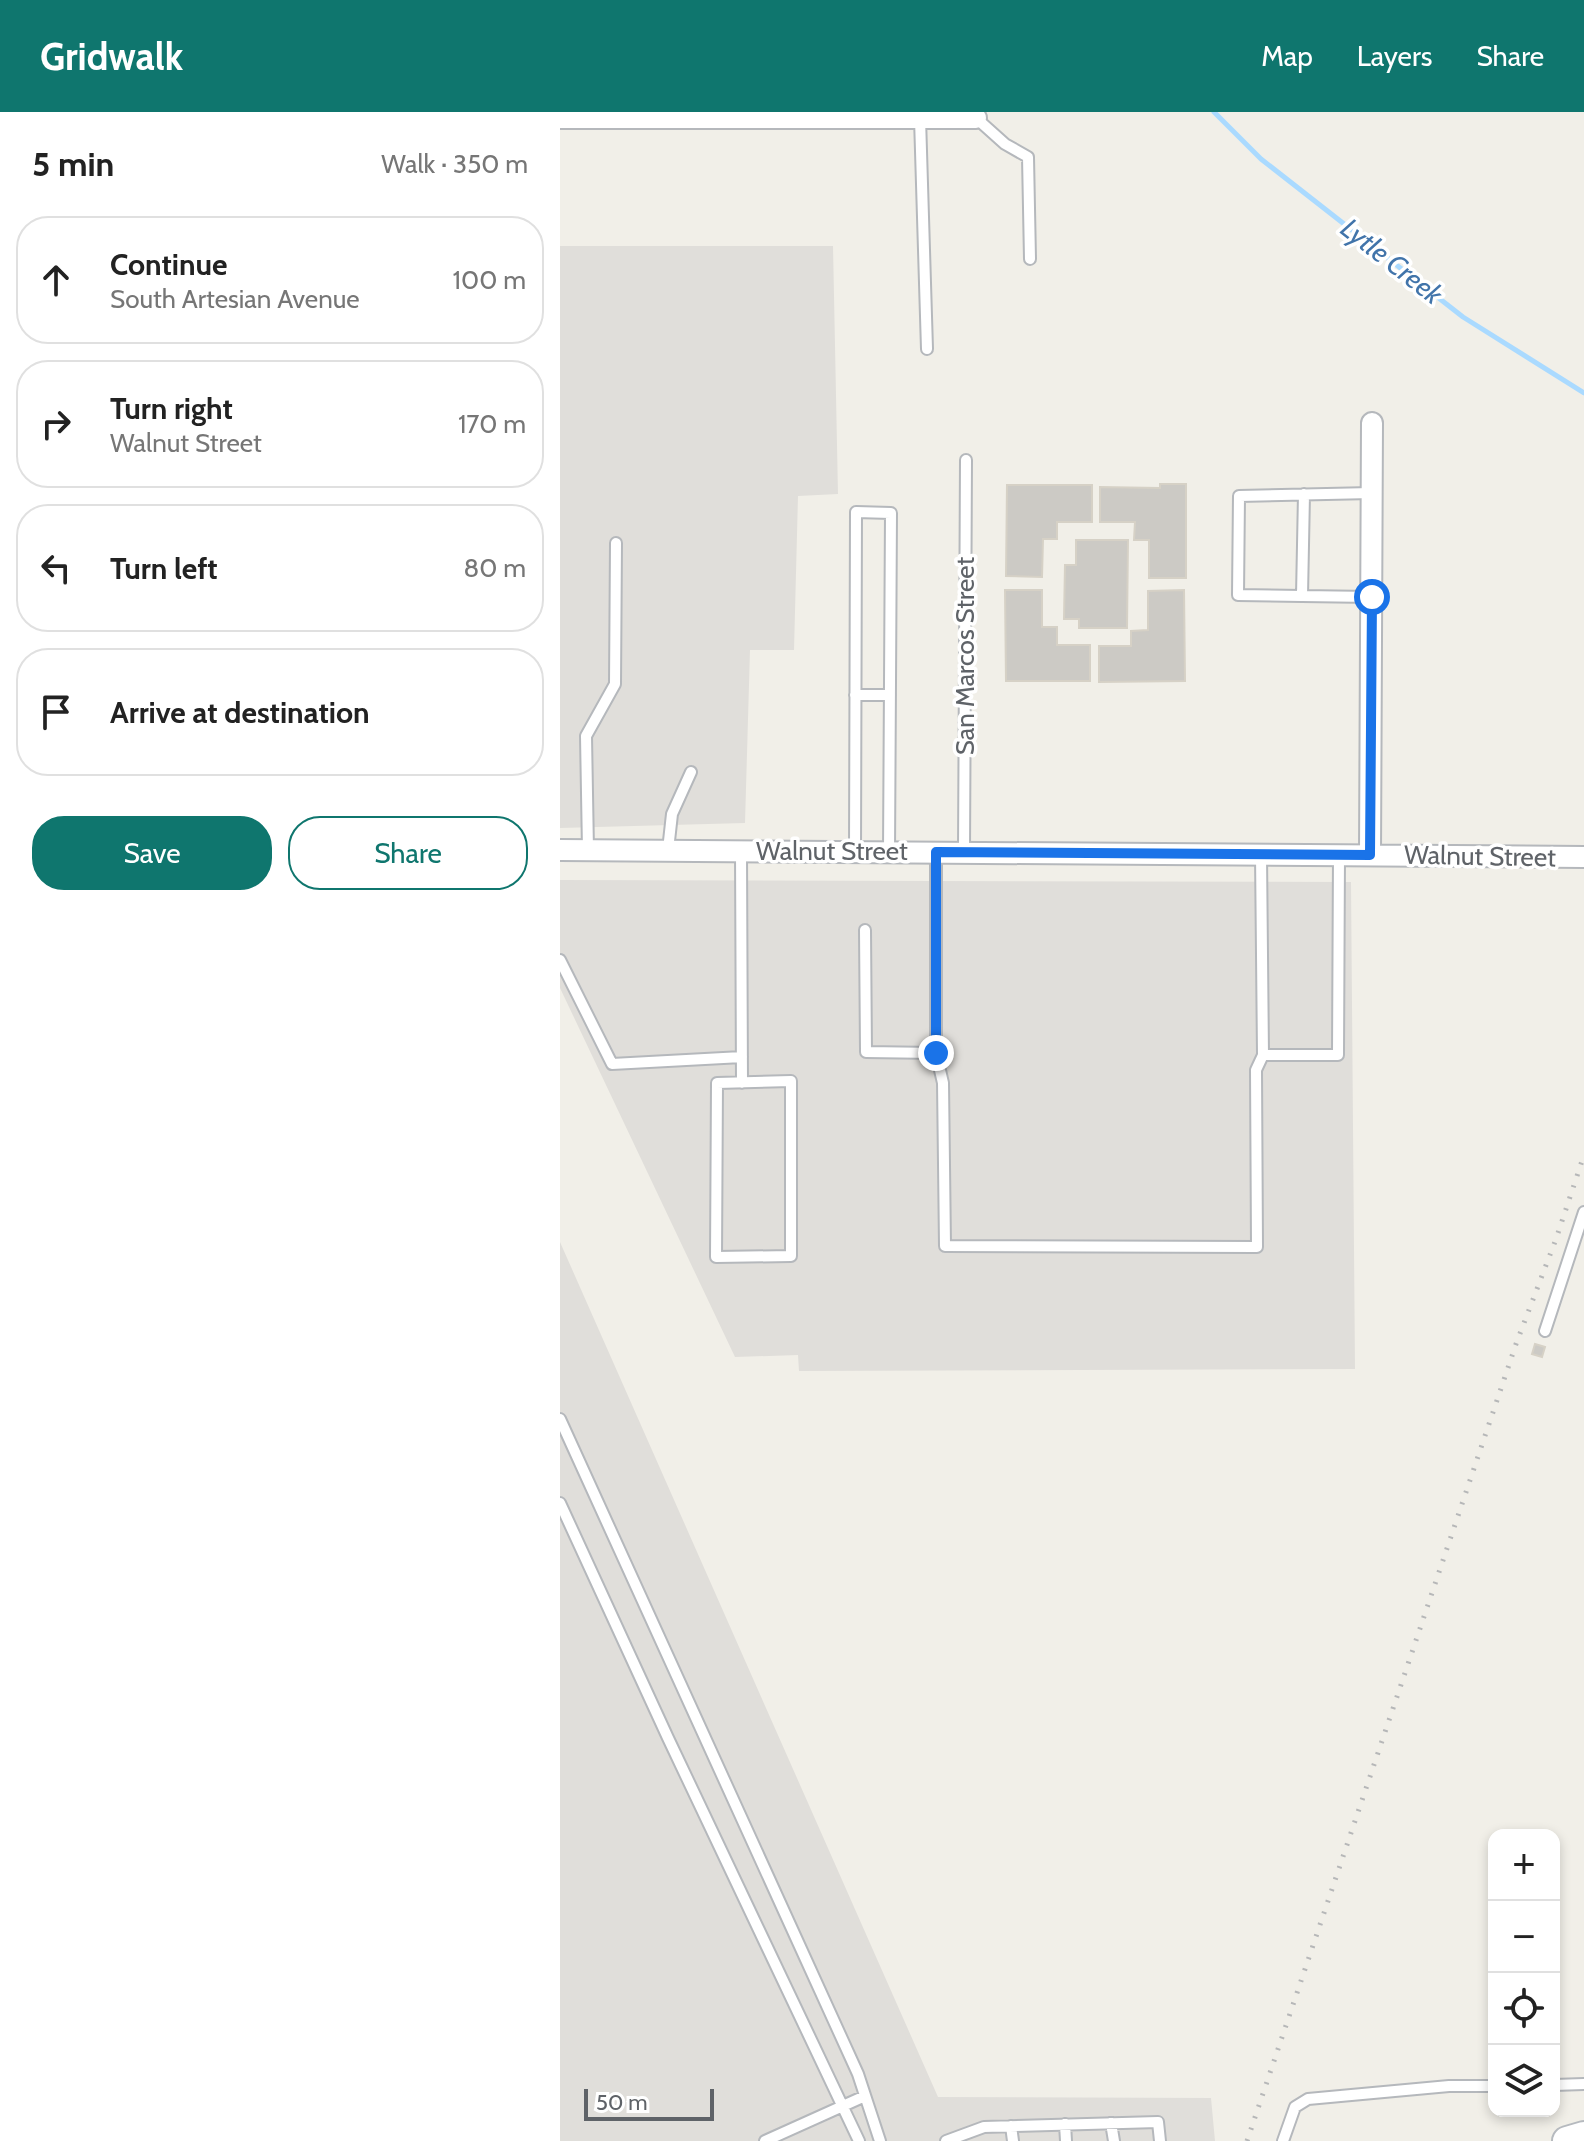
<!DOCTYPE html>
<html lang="en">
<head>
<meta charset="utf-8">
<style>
  body { margin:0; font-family:Cabin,sans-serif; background:#f6f6f6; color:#222 }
  .controls { position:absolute; right:24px; bottom:24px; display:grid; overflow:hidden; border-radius:16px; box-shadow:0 4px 12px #0003 }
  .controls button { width:72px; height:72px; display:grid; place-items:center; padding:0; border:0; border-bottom:2px solid #e0e0e0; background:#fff; color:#222; font:40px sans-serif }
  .scale { position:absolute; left:24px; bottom:20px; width:130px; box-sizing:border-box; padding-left:8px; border:4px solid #5f6368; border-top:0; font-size:22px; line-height:28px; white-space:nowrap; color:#5f6368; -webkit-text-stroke:6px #fff; paint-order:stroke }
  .stop { position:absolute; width:24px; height:24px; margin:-18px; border:6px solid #1a73e8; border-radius:50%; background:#fff }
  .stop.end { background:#1a73e8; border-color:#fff; box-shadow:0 2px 8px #0008 }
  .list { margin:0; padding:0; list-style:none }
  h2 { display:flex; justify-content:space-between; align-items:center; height:104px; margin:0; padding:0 32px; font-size:34px }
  h2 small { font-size:26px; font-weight:400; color:#767676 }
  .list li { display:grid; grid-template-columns:52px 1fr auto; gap:24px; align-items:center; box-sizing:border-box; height:128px; margin:0 16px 16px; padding:0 16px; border:2px solid #e0e0e0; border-radius:32px }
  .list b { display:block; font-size:30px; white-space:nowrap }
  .list p { margin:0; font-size:26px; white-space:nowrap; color:#767676 }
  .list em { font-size:26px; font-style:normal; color:#767676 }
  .actions { display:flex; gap:16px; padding:24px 32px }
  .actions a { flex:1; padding:18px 0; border:2px solid #0f766e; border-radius:32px; text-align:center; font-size:28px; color:#0f766e }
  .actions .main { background:#0f766e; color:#fff }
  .icon { flex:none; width:44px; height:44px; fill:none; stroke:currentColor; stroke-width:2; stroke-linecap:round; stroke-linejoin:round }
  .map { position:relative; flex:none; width:1024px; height:2029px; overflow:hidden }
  header { display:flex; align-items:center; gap:48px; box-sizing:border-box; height:112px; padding:0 40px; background:#0f766e; color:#fff }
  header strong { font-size:38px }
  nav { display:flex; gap:44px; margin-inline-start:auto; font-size:28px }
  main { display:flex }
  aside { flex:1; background:#fff }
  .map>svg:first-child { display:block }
</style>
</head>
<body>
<header>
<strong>Gridwalk</strong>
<nav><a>Map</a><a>Layers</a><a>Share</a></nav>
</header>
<main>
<aside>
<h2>5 min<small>Walk · 350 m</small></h2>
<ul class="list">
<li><svg class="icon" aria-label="ahead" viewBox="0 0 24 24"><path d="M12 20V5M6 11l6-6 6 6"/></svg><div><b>Continue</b><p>South Artesian Avenue</p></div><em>100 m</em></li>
<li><svg class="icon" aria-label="right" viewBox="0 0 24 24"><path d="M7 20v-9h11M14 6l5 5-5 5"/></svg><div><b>Turn right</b><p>Walnut Street</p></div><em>170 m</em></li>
<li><svg class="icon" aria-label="left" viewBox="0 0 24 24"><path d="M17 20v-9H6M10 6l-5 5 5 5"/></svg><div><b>Turn left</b></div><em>80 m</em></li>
<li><svg class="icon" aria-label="arrive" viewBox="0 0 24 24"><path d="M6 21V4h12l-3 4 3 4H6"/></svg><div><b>Arrive at destination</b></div></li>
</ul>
<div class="actions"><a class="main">Save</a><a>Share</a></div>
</aside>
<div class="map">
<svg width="1024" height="2029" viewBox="0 0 1024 2029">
  <rect width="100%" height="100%" fill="#f1efe8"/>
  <path fill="#e0deda" d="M0,134h273l5,248 -40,2 -4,154h-44l-5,173 -185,5z
    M0,768l791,2 4,487 -556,2 -1,-16 -63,2 -175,-369z
    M0,1130l378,855 273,1 4,43h-655z"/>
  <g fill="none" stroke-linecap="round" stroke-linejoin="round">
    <path stroke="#aadaff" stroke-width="5" d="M654,0l47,47 202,158 121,76"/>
  </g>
  <path fill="#cccac5" stroke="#d6d1c6" stroke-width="2" d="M600,372h26v94h-37v-38h-15l1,-18h-35v-35l60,1z
    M447,373h85v37h-35v17h-14l-1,38 -36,-1z
    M516,428h52l-1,88h-48v-9h-15l1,-54h11z
    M445,478h37v37h15v18h33v36h-84z
    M624,478l1,91 -86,1v-36h32v-15l17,-1v-39z
    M975,1232l10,3 -3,10 -10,-3z"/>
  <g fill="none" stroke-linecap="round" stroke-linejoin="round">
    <g stroke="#b5b8bc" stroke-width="14">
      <path id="service" d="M360,6l7,231
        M416,6l29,26 23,13 2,102
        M744,382l-2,102 -64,-1 1,-99 133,-3
        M742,484l70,1
        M295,583h35
        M28,738l-2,-114 29,-52 1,-141
        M108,738l4,-36 19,-42
        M181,739l1,232
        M295,740l1,-340 35,1 -2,339
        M404,740l2,-392
        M701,742l2,201h75l1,-200
        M305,818l1,122 70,1v-201
        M0,848l52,104 130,-7
        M376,941l7,30 2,163 312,1 -1,-177 7,-15
        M231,969v175l-75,1 1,-174z
        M985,1219l39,-119
        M0,1307l298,655 22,67
        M0,1391l108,235 191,403
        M994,1973l30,-1
        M551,2011l3,18
        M505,2012l1,17
        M451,2014l2,15
        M205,2029l100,-45
        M386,2029l38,-14 174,-5 2,19
        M723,2029l12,-34 13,-8 141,-13h45"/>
    </g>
    <g stroke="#b5b8bc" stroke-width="24">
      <path id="minor" d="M0,6h416
        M0,738l1024,7
        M810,743l2,-432"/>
    </g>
    <g stroke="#b6babf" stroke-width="32">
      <path id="secondary" d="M1007,2029l17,-5"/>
    </g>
    <use href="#service" stroke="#fff" stroke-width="10"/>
    <use href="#minor" stroke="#fff" stroke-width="20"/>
    <use href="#secondary" stroke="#fff" stroke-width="28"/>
    <path stroke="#b6b7b8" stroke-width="5" stroke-dasharray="2 10" stroke-linecap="butt" d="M687,2029l269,-797 40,-105 28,-84"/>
  </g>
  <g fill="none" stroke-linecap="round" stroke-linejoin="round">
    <path stroke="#1a73e8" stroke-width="10" d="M376,941v-201l434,3 2,-258"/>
  </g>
  <g text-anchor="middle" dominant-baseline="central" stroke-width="7" stroke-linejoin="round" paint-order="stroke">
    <g font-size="26" fill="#5f6368" stroke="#fff">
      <text transform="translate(405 544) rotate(-90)">San Marcos Street</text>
      <text x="272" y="739">Walnut Street</text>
      <text transform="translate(920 744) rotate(1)">Walnut Street</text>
    </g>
    <g font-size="28" font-style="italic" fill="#4174aa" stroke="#fff">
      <text transform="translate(832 149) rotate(38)">Lytle Creek</text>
    </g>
  </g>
</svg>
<div class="controls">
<button>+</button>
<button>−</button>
<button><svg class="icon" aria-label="locate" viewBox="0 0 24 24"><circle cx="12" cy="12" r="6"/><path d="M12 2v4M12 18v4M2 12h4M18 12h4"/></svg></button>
<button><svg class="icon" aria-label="layers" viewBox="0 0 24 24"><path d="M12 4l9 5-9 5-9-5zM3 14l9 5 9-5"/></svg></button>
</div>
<div class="scale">50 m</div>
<div class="stop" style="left:812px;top:485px"></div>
<div class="stop end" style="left:376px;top:941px"></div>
</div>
</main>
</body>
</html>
